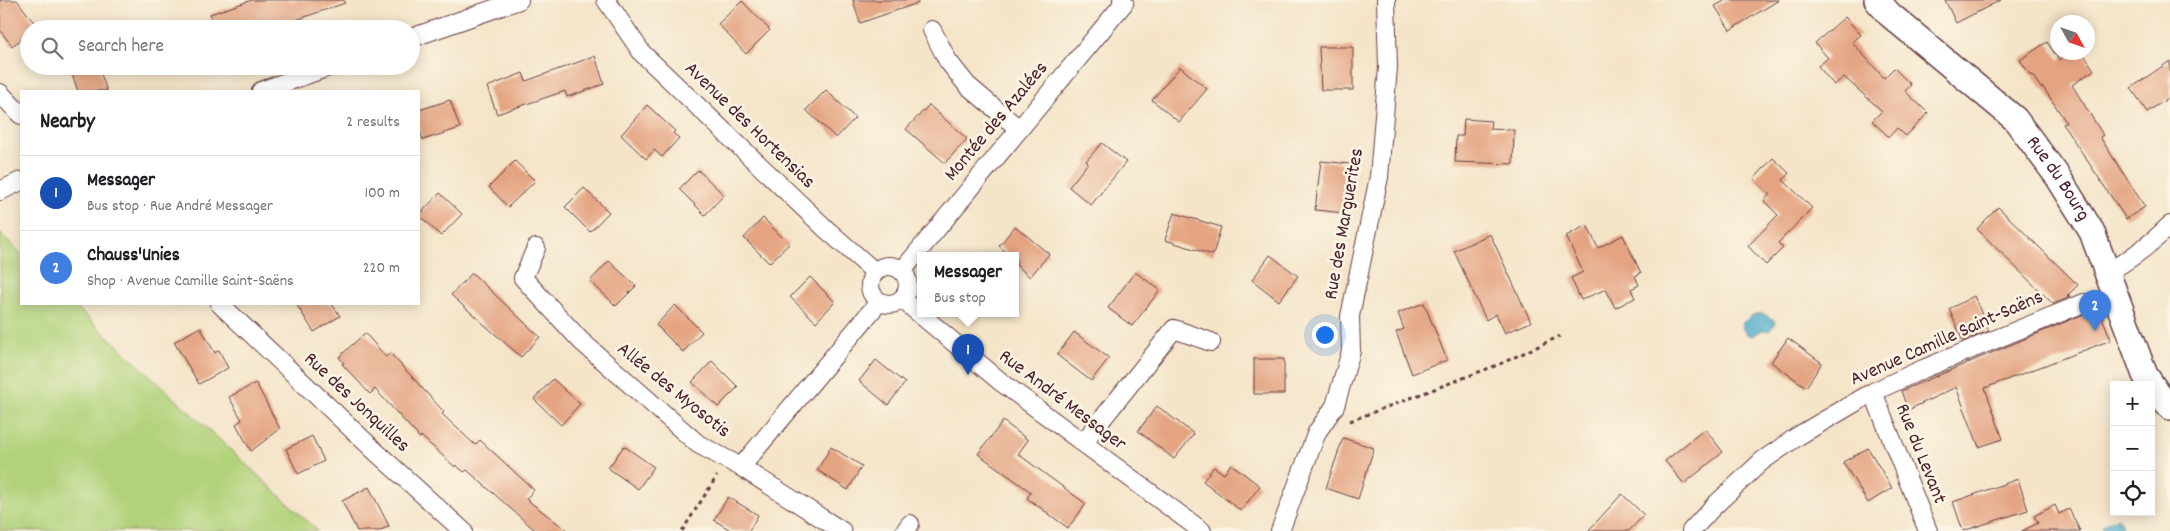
<!DOCTYPE html>
<html lang="en">
<head>
<meta charset="utf-8">
<style>
  body { margin:0; font-family:Dekko,sans-serif; background:#f6f6f6; color:#202124 }
  .controls { position:absolute; right:15px; bottom:15px; display:grid; overflow:hidden; border-radius:0px; box-shadow:0 2px 12px #0003 }
  .controls button { width:45px; height:45px; display:grid; place-items:center; padding:0; border:0; border-bottom:1px solid #e0e0e0; background:#fff; color:#202124; font:25px sans-serif }
  .compass { position:absolute; left:2050px; top:15px; width:45px; height:45px; border-radius:50%; background:#fff; box-shadow:0 2px 12px #0003; rotate:130deg }
  .you { position:absolute; left:1324px; top:334px; width:18px; height:18px; margin:-12px; border:4px solid #fff; border-radius:50%; background:#1a73e8; box-shadow:0 0 0 8px #1a73e833 }
  .badge { display:grid; place-items:center; width:32px; height:32px; border-radius:50%; background:#b5179e; color:#fff; font-size:16px; font-weight:700 }
  .pin { position:absolute; translate:-50% -41px; filter:drop-shadow(0 1px 2px #0008) }
  .pin::after { content:''; position:absolute; top:26px; width:18px; height:15px; background:inherit; clip-path:polygon(0 0,100% 0,50% 100%) }
  .popup { position:absolute; left:917px; top:252px; width:102px; height:65px; box-sizing:border-box; display:grid; place-content:center; border-radius:0px; background:#fff; filter:drop-shadow(0 1px 4px #0005); font-size:16px; white-space:nowrap; color:#757577 }
  .popup b { font-size:19px; color:#202124 }
  .popup::after { content:''; position:absolute; left:50%; top:100%; margin-left:-10px; border:10px solid transparent; border-top-color:#fff }
  .list { margin:0; padding:0; list-style:none }
  h2 { display:flex; justify-content:space-between; align-items:center; height:65px; margin:0; padding:0 20px; font-size:21px }
  h2 small { font-size:16px; font-weight:400; color:#757577 }
  .list li { display:grid; grid-template-columns:32px 1fr auto; gap:15px; align-items:center; box-sizing:border-box; height:75px; padding:0 20px; border-top:1px solid #e0e0e0 }
  .list b { display:block; font-size:19px; white-space:nowrap }
  .list p { margin:0; font-size:16px; white-space:nowrap; color:#757577 }
  .list em { font-size:16px; font-style:normal; color:#757577 }
  .icon { flex:none; width:28px; height:28px; fill:none; stroke:currentColor; stroke-width:2; stroke-linecap:round; stroke-linejoin:round }
  .map { position:relative; flex:none; width:2170px; height:531px; overflow:hidden }
  .search { position:absolute; background:#fff; box-shadow:0 2px 12px #0003; left:20px; top:20px; width:400px; height:55px; display:flex; align-items:center; gap:12px; box-sizing:border-box; padding:0 18px; border-radius:28px; color:#757577; font-size:19px }
  .panel { position:absolute; background:#fff; box-shadow:0 2px 12px #0003; left:20px; top:90px; width:400px; height:215px; border-radius:0px }
  .map>svg:first-child { display:block }
</style>
</head>
<body>
<div class="map">
<svg width="2170" height="531" viewBox="0 0 2170 531">
  <rect width="100%" height="100%" fill="#fcf5e5"/>
  <filter id="ink" filterUnits="userSpaceOnUse"><feTurbulence type="fractalNoise" baseFrequency=".02" numOctaves="2"/><feDisplacementMap in="SourceGraphic" scale="10" xChannelSelector="R" yChannelSelector="G"/><feConvolveMatrix kernelMatrix="1 2 1 2 8 2 1 2 1" color-interpolation-filters="sRGB"/></filter>
  <filter id="wash" filterUnits="userSpaceOnUse"><feTurbulence type="fractalNoise" baseFrequency=".0096" numOctaves="4" result="noise"/><feDisplacementMap in="SourceGraphic" scale="20" xChannelSelector="R" yChannelSelector="G"/><feGaussianBlur stdDeviation="1.12" result="paint"/><feColorMatrix in="noise" values="0 0 0 0 0 0 0 0 0 0 0 0 0 0 0 0 0 1.4 0 .05"/><feComposite in="paint" operator="in"/></filter>
  <g filter="url(#wash)">
    <rect width="100%" height="100%" fill="#f4e4c8"/>
    <path fill="#b1d27a" stroke="#7e7852" d="M0,233l21,20v51h52l245,227h-318z"/>
    <path fill="#4babca" stroke="#4a657a" d="M1762,313l12,7 1,4 -5,7 -7,-1 -11,6 -7,-3 -4,-9 12,-9z
      M2118,517l6,14h-19l-3,-6z"/>
    <g id="blocks">
      <path fill="#e4a482" d="M0,0h17l21,28 -9,1v5l-17,12 -12,-16z
        M252,0h92l1,3 -75,26h-55l-5,-15z
        M853,0h65v3l-58,20z
        M1726,0h53l-49,30 -15,-24z
        M1945,0h56l-45,23z
        M742,1l28,29 -24,24 -28,-30z
        M1845,17l16,18 -9,7 32,36 10,-10 17,17 -6,6 23,22 -22,23 -9,-8 -8,9 -17,-16 10,-10 -38,-34 -10,8 -16,-19 10,-8 -13,-15z
        M2047,42l12,18 12,-8h11l12,18 -22,15 31,50 -3,2 45,70 -19,12 -63,-95 3,-2 -23,-35 -2,1 -9,-13 -1,1 -11,-16z
        M1319,47h34v43h-32z
        M595,56l9,28 -37,13 -2,-6 -68,23 -10,-27 36,-14 3,8z
        M2170,61v36l-23,15 -16,-24z
        M69,66h29l9,25h-29z
        M1180,67l27,22 -28,33 -27,-22z
        M826,90l29,28 -19,20 -30,-28z
        M450,100l10,28 -37,12 -4,-12v-18z
        M647,105l28,26 -2,2 6,5 -17,19 -8,-7 -8,9 -25,-24z
        M929,105l38,34 -22,24 -39,-34z
        M1464,119l27,2 -1,8 24,1 -1,34 -58,-2 1,-26h7z
        M1102,143l24,19 -35,43 -22,-18 19,-24 -2,-2z
        M1773,158l16,15 -6,7 29,28 -34,35 5,5 -17,17 -18,-19 30,-31 -14,-14 6,-7 -16,-15z
        M515,161l20,20 -27,26 -19,-20z
        M1321,161l30,3 -6,49 -30,-3z
        M698,170l26,25 -19,20 -26,-26z
        M584,188l25,24 -19,20 -25,-25z
        M440,193l22,21 -21,22 -22,-21z
        M1998,207l80,78 -11,11 3,1 -17,7 -76,-75z
        M1174,213l47,14 -8,28 -48,-15z
        M763,218l26,26 -20,19 -25,-25z
        M1587,225l11,23 25,-13 18,38 -6,3 4,9 -8,4 4,9 -20,10 -9,-19 -25,11 -10,-22 12,-6 -17,-36z
        M1015,226l34,28 -19,23 -14,-12v-9h-5l-12,-10z
        M1490,234l41,88 -26,11 -9,-19 -10,6 -32,-69z
        M1270,255l28,21 -19,25 -27,-21z
        M609,261l27,25 -20,20 -26,-25z
        M1135,272l25,18 -28,36 -24,-18z
        M472,273l68,64 -19,20 -70,-62z
        M810,277l25,25 -19,20 -26,-25z
        M1974,296l15,35 -26,10 -14,-32z
        M1424,303l23,57 -35,14 -16,-42 8,-3 -6,-16z
        M296,304h36l8,12 -26,16z
        M675,305l27,27 -19,20 -27,-27z
        M2091,311l11,6 9,23 -126,48 18,51 -24,8 -23,-60 -48,23 -7,-19z
        M200,327l15,26 4,-3 9,18 -29,16 -25,-42z
        M1074,332l35,26 -18,23 -34,-26z
        M365,333l21,24 4,-4 54,59 -2,2 33,31 5,-5 54,50 -8,9 42,32h-32l-69,-61 -3,2 -8,-7 -1,2 -34,-31 -1,2 -45,-49 -5,5 -28,-30 2,-1 -5,-6z
        M1788,338l34,25 -16,24 -35,-25z
        M1254,359h30v35h-30z
        M876,360l29,23 -17,22 -29,-24z
        M712,361l26,26 -20,20 -26,-25z
        M553,379l27,25 -19,21 -27,-26z
        M256,383l24,46 -29,22 -15,-27 6,-4 -13,-23z
        M1157,406l37,28 -20,25 -36,-28z
        M1003,421l25,19 -10,14 68,50 -18,24 -41,-30 4,-6 -53,-38z
        M1705,429l18,23 -39,32 -19,-23z
        M312,436l12,25 -26,13 -12,-25z
        M1343,438l31,10 -16,51 -32,-11z
        M624,446l30,21 -16,22 -30,-21z
        M831,447l31,19 -14,24 -31,-20z
        M1868,448l24,40 -24,15 -25,-41z
        M1231,464l29,22 -19,25 -38,-30 11,-14 10,7z
        M2018,479l10,31 -65,21 -10,-29z
        M369,487l20,39 -10,5h-22l-15,-30z
        M1622,494l22,21 -15,16h-41z
        M728,497l30,18 -9,16h-17l-18,-11z
        M2055,505l4,9 10,-5 11,22h-58l16,-8 -4,-7z"/>
    </g>
  </g>
  <g filter="url(#ink)">
    <use href="#blocks" fill-opacity="0" stroke="#643d43" stroke-width="1"/>
    <g fill="none" stroke-linecap="round" stroke-linejoin="round">
      <g stroke="#643d43" stroke-width="20">
        <path id="street" d="M606,0l36,53 184,176 49,43
          M932,30l16,31 19,24 52,44
          M411,38l108,-38
          M261,91l70,-25
          M0,93l21,22
          M0,191l21,-10
          M536,248l-13,30 58,63 117,103 43,23 101,64
          M870 285a19 19 0 1 1 38 0a19 19 0 1 1-38 0Z
          M902,271l222,-268 -2,-3
          M2108,272c23,-13 43,-28 62,-47
          M902,299l99,83 201,149
          M220,304l155,147 88,80
          M1873,392l55,139
          M1083,443l91,-114 37,13
          M741,467l138,-165
          M905,531l5,-7
          M1280,531l37,-99 18,-26 16,-55 -1,-35 29,-139 9,-110 -2,-67
          M1691,531l22,-24 49,-46 36,-25 75,-44 50,-23 161,-66"/>
      </g>
      <g stroke="#643d43" stroke-width="28">
        <g id="secondary">
          <path id="s1" d="M1877,0l12,14 126,105 43,58 34,55 53,143 13,19 12,13"/>
        </g>
      </g>
      <path stroke="#643d43" stroke-width="3" stroke-dasharray="4 4" stroke-linecap="butt" d="M1350,421l150,-57 60,-28
        M682,531l35,-55"/>
      <use href="#street" stroke="#fff" stroke-width="18"/>
      <use href="#secondary" stroke="#fff" stroke-width="25"/>
    </g>
  </g>
  <g text-anchor="middle" dominant-baseline="central" stroke-width="5" stroke-linejoin="round" paint-order="stroke">
    <g font-size="20" fill="#4a1f2b" stroke="#fcf5e5">
      <text transform="translate(997 122) rotate(-50)">Montée des Azalées</text>
      <text transform="translate(749 126) rotate(44)">Avenue des Hortensias</text>
      <text stroke="none"><textPath href="#s1" startOffset="256">Rue du Bourg</textPath></text>
      <text transform="translate(1345 224) rotate(-80)">Rue des Marguerites</text>
      <text transform="translate(1947 339) rotate(-24)">Avenue Camille Saint-Saëns</text>
      <text transform="translate(673 391) rotate(39)">Allée des Myosotis</text>
      <text transform="translate(1062 401) rotate(37)">Rue André Messager</text>
      <text transform="translate(356 403) rotate(43)">Rue des Jonquilles</text>
      <text transform="translate(1920 454) rotate(68)">Rue du Levant</text>
    </g>
  </g>
</svg>
<div class="controls">
<button>+</button>
<button>−</button>
<button><svg class="icon" aria-label="locate" viewBox="0 0 24 24"><circle cx="12" cy="12" r="6"/><path d="M12 2v4M12 18v4M2 12h4M18 12h4"/></svg></button>
</div>
<svg class="compass" viewBox="-18 -18 36 36"><path d="M0-13l5 13h-10z" fill="#e53935"/><path d="M0 13l5-13h-10z" fill="#757577"/></svg>
<div class="you"></div>
<div class="pin badge" style="left:968px;top:375px;background:#1a4fb4">1</div>
<div class="popup"><b>Messager</b>Bus stop</div>
<div class="pin badge" style="left:2095px;top:331px;background:#3f7fe0">2</div>
<div class="search"><svg class="icon" aria-label="search" viewBox="0 0 24 24"><circle cx="10" cy="10" r="6"/><path d="M15 15l6 6"/></svg>Search here</div>
<section class="panel">
<h2>Nearby<small>2 results</small></h2>
<ul class="list">
<li><span class="badge" style="background:#1a4fb4">1</span><div><b>Messager</b><p>Bus stop · Rue André Messager</p></div><em>100 m</em></li>
<li><span class="badge" style="background:#3f7fe0">2</span><div><b>Chauss'Unies</b><p>Shop · Avenue Camille Saint-Saëns</p></div><em>220 m</em></li>
</ul>
</section>
</div>
</body>
</html>
